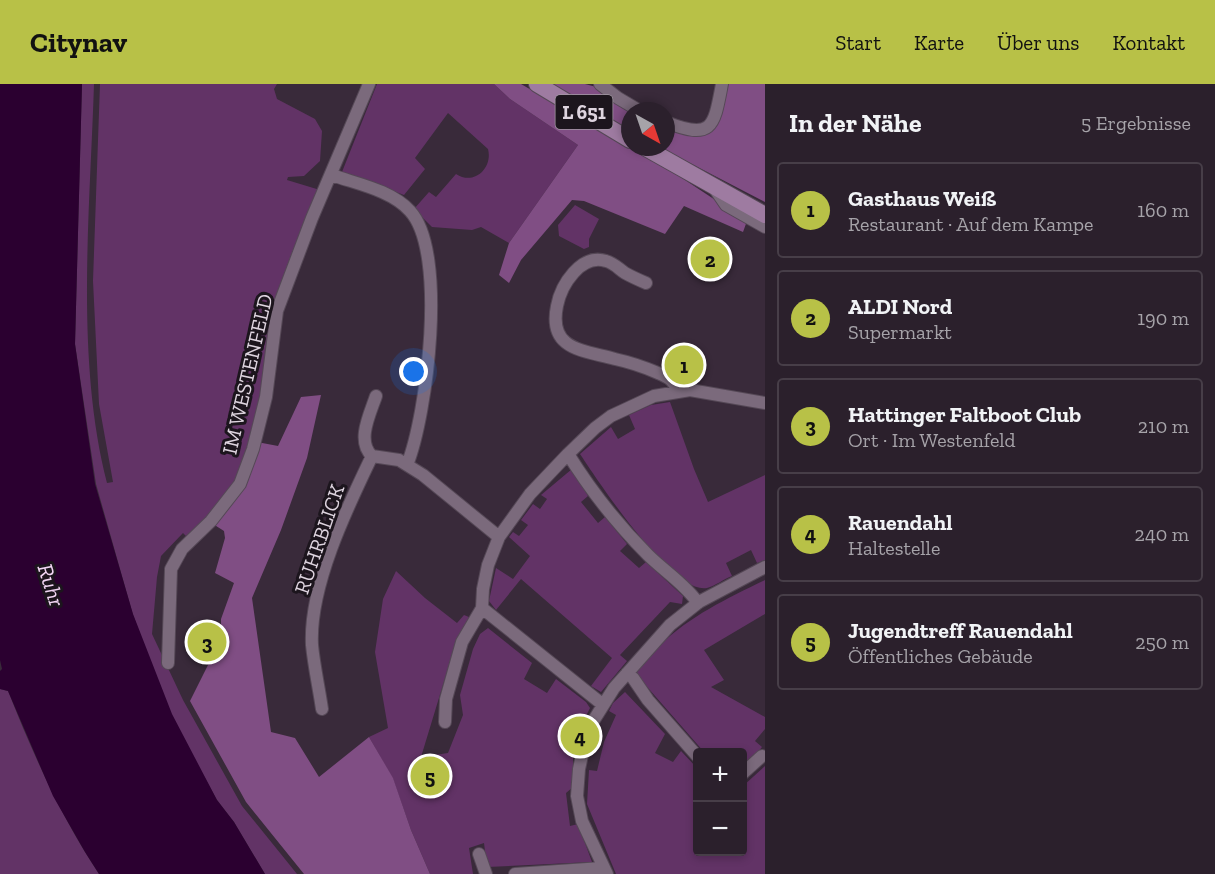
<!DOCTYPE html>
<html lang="de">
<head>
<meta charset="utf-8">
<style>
  body { margin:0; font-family:"Zilla Slab",serif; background:#332834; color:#f1f3f6 }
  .controls { position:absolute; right:18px; bottom:18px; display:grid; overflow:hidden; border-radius:6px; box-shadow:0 3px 9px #0003 }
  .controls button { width:54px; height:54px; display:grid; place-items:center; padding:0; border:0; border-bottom:2px solid #473e48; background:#2b202c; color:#f1f3f6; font:30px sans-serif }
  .compass { position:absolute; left:621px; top:18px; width:54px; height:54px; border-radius:50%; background:#2b202c; box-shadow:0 3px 9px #0003; rotate:140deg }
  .you { position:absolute; left:414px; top:288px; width:21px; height:21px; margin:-15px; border:4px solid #fff; border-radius:50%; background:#1a73e8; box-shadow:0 0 0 9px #1a73e833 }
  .badge { display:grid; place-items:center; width:39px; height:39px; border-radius:50%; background:#b8c147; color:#111; font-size:20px; font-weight:700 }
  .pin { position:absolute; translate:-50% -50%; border:3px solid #fff; box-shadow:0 2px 6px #0006 }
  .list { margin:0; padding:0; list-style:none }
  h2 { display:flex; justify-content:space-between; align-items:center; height:78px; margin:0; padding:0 24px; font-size:26px }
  h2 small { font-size:20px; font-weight:400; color:#a6a3a9 }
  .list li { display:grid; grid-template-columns:39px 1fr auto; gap:18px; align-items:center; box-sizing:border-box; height:96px; margin:0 12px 12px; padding:0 12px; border:2px solid #473e48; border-radius:6px }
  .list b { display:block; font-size:22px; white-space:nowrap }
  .list p { margin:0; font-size:20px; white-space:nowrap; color:#a6a3a9 }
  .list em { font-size:20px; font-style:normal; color:#a6a3a9 }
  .map { position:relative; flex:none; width:765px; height:790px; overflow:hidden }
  header { display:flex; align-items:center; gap:36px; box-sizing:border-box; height:84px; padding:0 30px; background:#b8c147; color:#111 }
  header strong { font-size:28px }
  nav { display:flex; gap:33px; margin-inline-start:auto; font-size:21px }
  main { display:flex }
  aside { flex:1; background:#2b202c }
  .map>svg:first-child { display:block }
</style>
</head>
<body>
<header>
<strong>Citynav</strong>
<nav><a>Start</a><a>Karte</a><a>Über uns</a><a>Kontakt</a></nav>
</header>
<main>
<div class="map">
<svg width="765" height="790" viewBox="0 0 765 790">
  <rect width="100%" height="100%" fill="#392a3a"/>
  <path fill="#623366" d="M82,0h12c-4,128 -19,274 13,399l6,-1 -14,-78 -6,-123 7,-197h177l-3,5 3,10 38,20 7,12 -2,30 -16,15 -16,1 -1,3 33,10 -26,58 -11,34 -32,162 -15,41 -48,53 -5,-5 -22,23 -4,21 -5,57 31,66 59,106 55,68h-32l-31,-52 -17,-22 -47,-85 -37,-100 -37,-131 -21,-140z
    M377,0h117l16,15 68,46 -69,98 -28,-16 -9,3 -40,-3 -18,-18 15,-17 7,5 20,-23c18,12 37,-6 32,-25l-40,-36 -33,45 10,11 -21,26 -62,-23z
    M575,121l24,14 -10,20v8l-5,2 -25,-13 -1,-11z
    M670,318l24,67 14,33 57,-27v85l-8,3 -6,-13 -25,13 6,13c-8,3 -17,10 -25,12 -34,7 -109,-107 -127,-134l31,-27 7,12 17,-10 -6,-14 22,-10z
    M572,385l16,27 -7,6 17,21 7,-6 22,27 -7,7 19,17 7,-6 37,34 -1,8 -12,-2 -50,53 7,6 -26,31 -10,-6 21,-28 -91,-79 -25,31 -7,-9 7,-33 17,11 17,-23 -21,-19 4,-5 6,4 9,-11 -7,-5 12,-16 7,5 7,-10 -6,-4z
    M396,487l29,27 32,25 7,-8 5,2 -13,25 -35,115 27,-4 15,-38 -3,-20 13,-46 7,-15 8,-6 44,35 -8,16 23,14 9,-14 30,23 4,6 -17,34v45l-7,6 4,33 8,-2 14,38 -105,5 -3,-24 -15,5 4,26h-43l-19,-44 -18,-51 -24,-42 19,-9 -13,-76 8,-53z
    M765,496v34l-61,36 20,30 -13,7 54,30v12l-10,12 7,6 -8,10 -11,10 -1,-15h-38l-69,-79c8,-9 16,-20 25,-28 30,-29 68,-47 105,-65z
    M0,605l8,2c25,63 53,126 91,183h-99z
    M625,608l40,42 -10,19 18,9 8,-11 16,17 1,84h44l1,-66 22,-20v108h-149l-29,-70 2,-34 8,1 7,-29 12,-27 -7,-4 4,-8z"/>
  <path fill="#804e84" d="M494,0h27l155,90 71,47 -4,11 -59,-26 -19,28 -81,-33 -12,-1 -51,60 -12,23 -10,-8 10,-32 69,-98 -68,-46z
    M550,0h35l15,4 30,23v21z
    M723,0h42v118l-106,-55h7v-23l41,5z
    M321,311l-14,63 -26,72 -29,68 19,134 24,6 24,39 50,-40 24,41 18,52 19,44h-126l-58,-72 -56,-101 19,-38 12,-14v-30l13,-36 -19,-10 10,-35 -1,-7 -11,-7 44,-82 21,4 23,-49z"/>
  <path fill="#2b0030" d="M0,0h82l-7,260 20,140 38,130 39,100 45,86 17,22 31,52h-166l-14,-22 -32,-56 -45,-105 -8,-2v-18l2,-2 -2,-9z"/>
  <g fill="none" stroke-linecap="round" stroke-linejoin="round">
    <g stroke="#554856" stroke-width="14">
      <path id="minor" d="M600,0l18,14 22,13
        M666,38c47,19 48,4 56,-38
        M332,91c25,9 59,15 78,36 38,41 17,204 -3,254
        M715,105l11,16 39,22
        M646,199c-7,-3 -14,-6 -21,-10 -6,-4 -11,-10 -19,-12 -25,-8 -45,24 -49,45 -9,44 26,44 58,53 14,3 29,8 43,14 9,4 17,7 19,18
        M568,370c23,37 49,70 80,101 16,16 37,29 50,48
        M372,372c-16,-15 -2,-42 4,-60
        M482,524l120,96
        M168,579l3,-94 11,-20 29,-28 29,-37 13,-35 13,-52 11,-86 35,-93 57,-134
        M627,589l6,5 15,22 50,57
        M322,625c-3,-21 -8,-43 -10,-64 -3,-59 35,-137 60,-189l27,4 24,15 76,62
        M445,638l1,-23 16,-57 20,-34 1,-19 5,-24 11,-28 31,-43 38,-40 27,-26 16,-12 43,-20 36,-6 75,13
        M742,690l20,-18
        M479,770l7,20
        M515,790l87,-6
        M607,790l-25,-53 -5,-25 2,-27 7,-32 6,-14 22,-35 56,-63 29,-23 66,-35"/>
    </g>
    <g stroke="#554856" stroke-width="18">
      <path id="primary" d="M537,0l93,56
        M644,63l121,68"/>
    </g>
    <use href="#minor" stroke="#7b6a7c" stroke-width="12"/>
    <use href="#primary" stroke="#9e7ba1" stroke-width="16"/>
  </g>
  <g text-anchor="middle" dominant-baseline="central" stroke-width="6" stroke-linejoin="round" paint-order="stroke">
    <rect fill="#1c151d" stroke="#a49ba5" stroke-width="1.5" x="555.5" y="11" width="57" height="34" rx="4.5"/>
    <g font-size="20" font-weight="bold" fill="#ded4df">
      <text x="584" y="28">L 651</text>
    </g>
    <g font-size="21" fill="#ded4df" stroke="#1c151d">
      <text transform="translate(247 290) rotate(-77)">IM WESTENFELD</text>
      <text transform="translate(319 455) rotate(-71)">RUHRBLICK</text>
    </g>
    <g font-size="22" font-style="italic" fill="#f3d6f5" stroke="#1c151d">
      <text transform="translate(51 501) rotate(72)">Ruhr</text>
    </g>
  </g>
</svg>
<div class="controls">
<button>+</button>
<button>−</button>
</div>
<svg class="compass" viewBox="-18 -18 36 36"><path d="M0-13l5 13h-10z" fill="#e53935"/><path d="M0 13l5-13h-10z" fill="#a6a3a9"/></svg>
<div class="you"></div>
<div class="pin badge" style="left:684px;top:281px">1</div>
<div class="pin badge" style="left:710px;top:175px">2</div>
<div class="pin badge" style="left:207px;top:558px">3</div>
<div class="pin badge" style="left:580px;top:652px">4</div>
<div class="pin badge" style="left:430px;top:692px">5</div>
</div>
<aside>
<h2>In der Nähe<small>5 Ergebnisse</small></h2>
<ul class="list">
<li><span class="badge">1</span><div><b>Gasthaus Weiß</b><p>Restaurant · Auf dem Kampe</p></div><em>160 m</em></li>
<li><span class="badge">2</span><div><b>ALDI Nord</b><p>Supermarkt</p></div><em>190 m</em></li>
<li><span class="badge">3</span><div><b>Hattinger Faltboot Club</b><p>Ort · Im Westenfeld</p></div><em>210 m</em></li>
<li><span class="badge">4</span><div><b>Rauendahl</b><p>Haltestelle</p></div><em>240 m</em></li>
<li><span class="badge">5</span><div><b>Jugendtreff Rauendahl</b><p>Öffentliches Gebäude</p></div><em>250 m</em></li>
</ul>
</aside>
</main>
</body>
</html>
